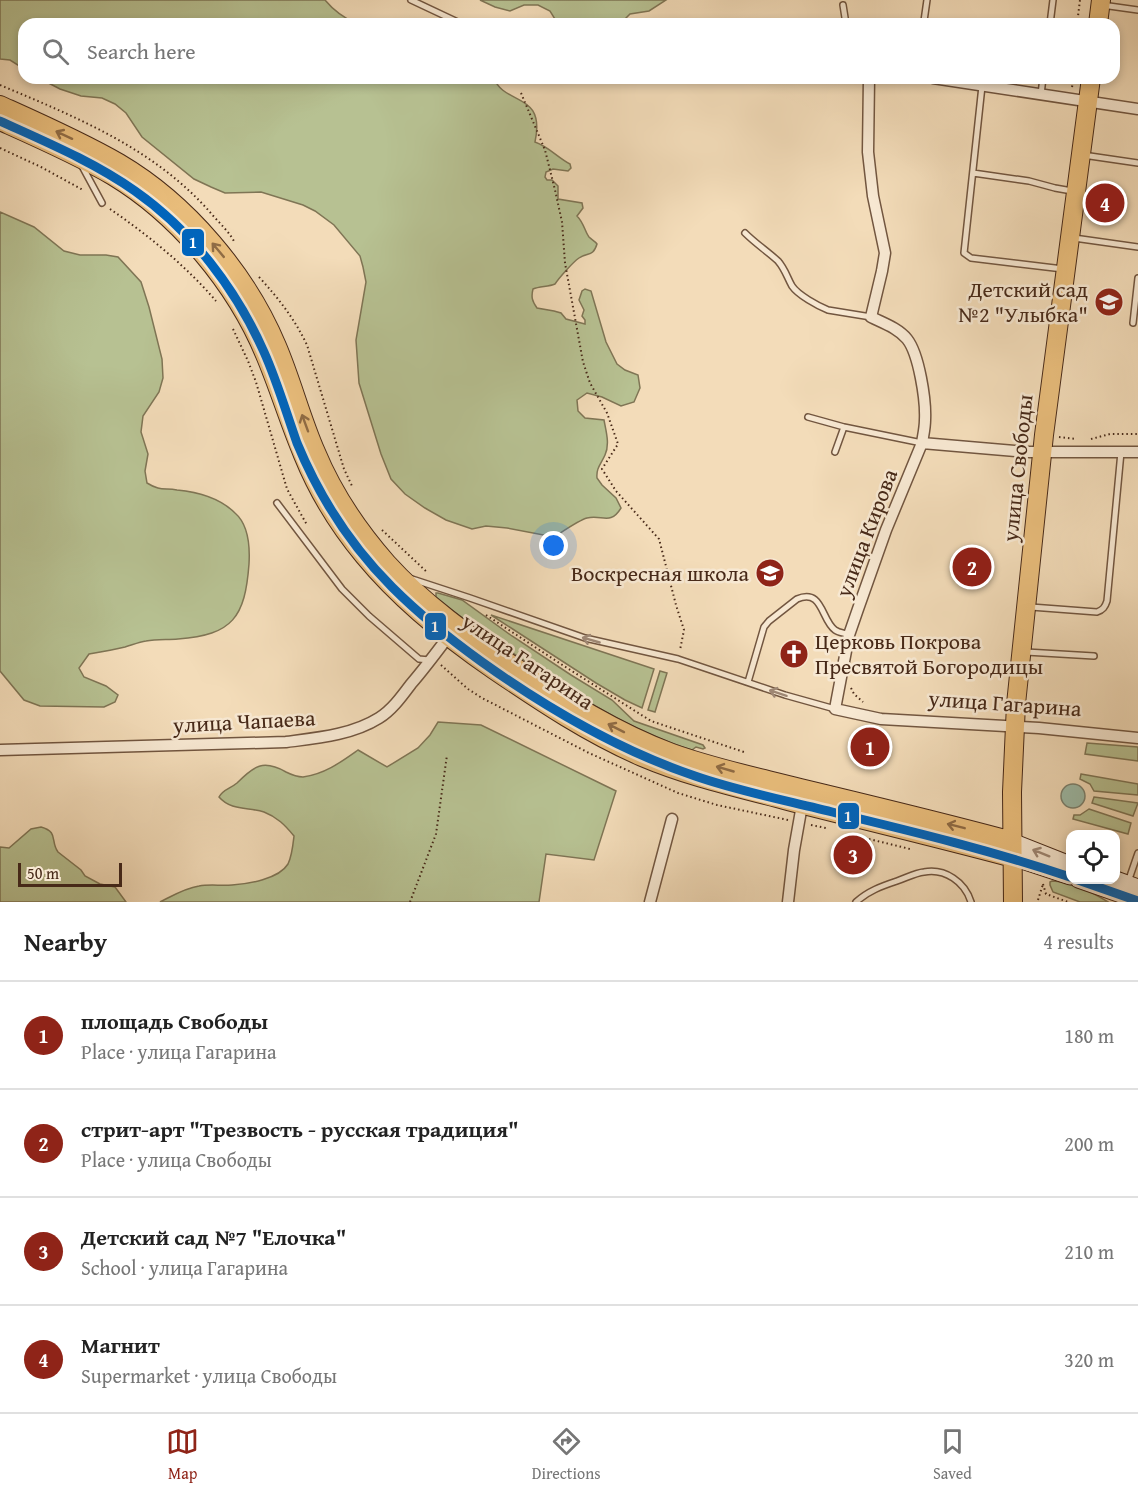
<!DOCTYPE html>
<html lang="en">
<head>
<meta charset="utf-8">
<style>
  body { margin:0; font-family:"Gentium Book Plus",serif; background:#f2f2f2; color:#222 }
  .controls { position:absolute; right:18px; bottom:18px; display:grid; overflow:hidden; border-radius:12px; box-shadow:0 3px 9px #0003 }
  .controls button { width:54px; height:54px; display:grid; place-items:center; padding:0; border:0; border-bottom:2px solid #e0e0e0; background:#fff; color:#222; font:30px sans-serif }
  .scale { position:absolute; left:18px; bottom:15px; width:104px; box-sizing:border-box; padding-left:6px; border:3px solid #472918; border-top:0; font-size:16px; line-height:21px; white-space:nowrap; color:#472918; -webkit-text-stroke:4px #f7e8d2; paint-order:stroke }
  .you { position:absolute; left:554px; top:546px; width:21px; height:21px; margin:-15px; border:4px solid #fff; border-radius:50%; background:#1a73e8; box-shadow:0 0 0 9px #1a73e833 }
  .badge { display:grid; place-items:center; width:39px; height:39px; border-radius:50%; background:#8f2418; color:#fff; font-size:20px; font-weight:700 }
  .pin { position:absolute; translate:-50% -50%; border:3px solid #fff; box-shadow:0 2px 6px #0006 }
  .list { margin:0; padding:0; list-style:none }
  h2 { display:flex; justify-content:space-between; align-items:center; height:78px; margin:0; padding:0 24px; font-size:26px }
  h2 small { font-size:20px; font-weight:400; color:#767676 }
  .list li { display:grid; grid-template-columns:39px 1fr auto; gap:18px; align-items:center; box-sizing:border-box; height:108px; padding:0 24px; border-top:2px solid #e0e0e0 }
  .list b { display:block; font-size:22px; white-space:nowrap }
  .list p { margin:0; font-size:20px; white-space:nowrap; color:#767676 }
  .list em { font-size:20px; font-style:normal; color:#767676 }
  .icon { flex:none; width:33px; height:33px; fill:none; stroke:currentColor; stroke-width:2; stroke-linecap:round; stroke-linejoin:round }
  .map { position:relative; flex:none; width:1138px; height:902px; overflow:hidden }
  .search { position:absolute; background:#fff; box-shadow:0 3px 9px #0003; left:18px; right:18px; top:18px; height:66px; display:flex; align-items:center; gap:15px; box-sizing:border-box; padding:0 21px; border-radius:18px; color:#767676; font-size:22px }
  .sheet { height:510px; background:#fff }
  nav { display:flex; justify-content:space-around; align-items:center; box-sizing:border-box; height:84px; border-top:2px solid #e0e0e0; background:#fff; font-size:16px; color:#767676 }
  nav a { display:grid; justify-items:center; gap:3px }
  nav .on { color:#8f2418 }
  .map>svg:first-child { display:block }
</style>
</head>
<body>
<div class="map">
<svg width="1138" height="902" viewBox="0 0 1138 902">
  <rect width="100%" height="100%" fill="#f3dcb9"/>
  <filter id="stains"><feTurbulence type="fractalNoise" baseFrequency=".00333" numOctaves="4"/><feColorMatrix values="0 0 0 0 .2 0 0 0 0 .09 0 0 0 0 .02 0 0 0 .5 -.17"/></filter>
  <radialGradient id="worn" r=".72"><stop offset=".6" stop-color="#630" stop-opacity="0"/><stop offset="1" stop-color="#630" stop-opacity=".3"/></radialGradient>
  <path fill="#b7c192" stroke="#7f7555" stroke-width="1.5" d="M0,0h325c9,11 19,18 32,24h-333v45l-14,-9 -10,-1z
    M480,0h186l-17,11 -19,3 -10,10h-62l-8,-13 -12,-6h-14l-14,6 -15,-4z
    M39,78h455c10,28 52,13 41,64 14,5 22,15 35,22l1,4 -3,3 -15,-2 -7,3 -1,5 2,3h5l6,6v13l24,4 1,5 -6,8c7,7 8,16 12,21 3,3 6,4 8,7 -4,13 -9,8 -18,14 -6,4 -20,20 -24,26 -7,3 -15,2 -22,5 -2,8 -1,12 4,19l17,3 7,2 5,6 19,5v-4l-3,-4 2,-6 -5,-10 3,-9 3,-2 6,2 15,51 11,22 8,6 13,5 2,13 -6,14 -13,4 -19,-9 -15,-4 -10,7 1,11 7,7 19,2c2,11 6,24 1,35 -4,9 -9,13 -8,23l5,7 14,13 5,10c-11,18 -19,6 -34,10 -8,2 -25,14 -33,19l-47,-9 -21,-2 -14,3 -26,-9 -21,-12 -20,-14 -14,-15 -10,-25 -22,-71 -3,-43 10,-58 -3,-15 -3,-11 -26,-31 -19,-14 -12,-6 -42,-13 -36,1 -14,-6 -17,-8 -52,-42 -16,-24 -11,-9 -13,-6 -21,-2 -21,-7z
    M0,212l34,15 30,24 16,4h26l12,2 23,25 8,25 13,52 1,19 -4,14 -16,24 -2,16 7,22 -3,17 2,12c13,8 16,5 30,7 21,2 43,8 58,23 14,12 15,34 14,51 -4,53 -16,71 -71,75 -10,1 -21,0 -32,2 -7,1 -14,4 -21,6 -12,3 -24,5 -36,7l-10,14 5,9 22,9 12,9 -3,7 -11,5 -64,-1 -16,-6 -24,-29z
    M436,593h2l24,7 50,36 59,39 41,25 22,21 69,24 2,3 -2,1 -7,-2 -4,3c-62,-19 -116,-55 -170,-91 -30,-19 -59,-39 -86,-62z
    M491,615l163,54 -12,39 -17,-8 -29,-17z
    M660,671l7,2 -12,39 -7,-2z
    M438,722l43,3 135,66 -22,69 -48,-6 -7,48h-379c12,-6 25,-14 39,-16 11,-2 22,0 33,-1 16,-1 47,-6 56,-21 4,-8 5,-19 6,-28 -9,-11 -17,-19 -30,-24 -15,-5 -33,-1 -45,-15 4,-8 11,-8 18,-14 17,-17 26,-24 49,-11 6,3 10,5 17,5 22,-3 38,-15 55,-27l29,17 31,-19 12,-13z
    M1087,743l51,4v14l-53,-7z
    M1081,774l57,10v11l-44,-4 -4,-7 -10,-5z
    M1094,797l44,6 -5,13 -41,-13z
    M1089,809l42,14 -3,11 -55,-15 1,-4h6z
    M41,827c18,5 9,14 17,25l23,18 4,6 15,8 15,3 11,15h-126v-55l9,1 22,-19z
    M1052,881c20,1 40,11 56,21h-28l-27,-10 -3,-7v-3z"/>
  <path fill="#9dbca9" stroke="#7b816f" stroke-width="1.5" d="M1061 796a12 12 0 1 1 24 0a12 12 0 1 1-24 0Z"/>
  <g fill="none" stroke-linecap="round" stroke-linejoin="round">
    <g stroke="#725640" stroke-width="8">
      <path id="service" d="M411,0l51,24
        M843,5l3,19
        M1102,5l36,5
        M924,21l3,-21
        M1050,24l3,-24
        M982,86l-18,167 7,5 92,11
        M1041,94l2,-16
        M1083,155l55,8
        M82,166l20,37
        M973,173l56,8 26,7 17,3
        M745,233c10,10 22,18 33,28 7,8 9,16 14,25 6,9 26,20 36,24l43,7
        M1074,238l64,9
        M1133,323l5,-45
        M808,417l36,10 78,16
        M835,452l9,-25
        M277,503l65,86 27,27 50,43 10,1
        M412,579l58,19 115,40 93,21 107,36 50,14
        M1031,607l66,5c6,-2 8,-5 10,-11l14,-149
        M1026,652l68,4
        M748,682l16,-55 5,-6 28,-22c26,-11 24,21 38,31 4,3 10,3 14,5
        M1128,882l10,-29
        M856,902c12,-11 26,-16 41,-21 9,-3 18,-8 27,-9 21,-4 41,10 47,30"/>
    </g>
    <g stroke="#725640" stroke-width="13">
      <path id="minor" d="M869,78l-1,74 5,44 12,57 -3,18 -11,46c12,6 27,11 36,22 12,15 19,61 18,81 0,8 -2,16 -3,23l105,9h111
        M933,78l205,31
        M922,443l-36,87 -28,79 -9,26 -14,74 46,10 158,9 99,10
        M0,750l286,-8c31,-4 66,-7 93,-24 13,-8 23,-22 32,-34 13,-15 25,-31 37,-47
        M650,902l22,-83
        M788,902l6,-52 8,-45"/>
    </g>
    <g stroke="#472918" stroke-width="17">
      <path id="secondary" d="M1012,841l58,23
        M1013,858l57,19
        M1116,879l22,8
        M1078,880l60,21"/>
    </g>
    <g stroke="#472918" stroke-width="20">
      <path id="primary" d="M1098,24l3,-24
        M0,105c40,18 81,36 119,58 68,40 128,111 158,183 15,35 24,72 39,106 17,41 42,78 71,111 37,41 83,73 128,104 50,33 101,65 157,86 42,15 85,24 128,35 71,17 142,34 212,53
        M0,121c38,17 77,34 113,55 66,40 123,109 152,179 14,33 24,67 38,100 15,37 36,71 61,101 37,45 82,81 130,114 47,32 95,64 148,87 47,20 97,31 146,44 75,19 150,37 225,57
        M1013,902l-1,-110 4,-88 28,-269 47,-357"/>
    </g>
    <path stroke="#472918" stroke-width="2" stroke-dasharray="1.5 3" stroke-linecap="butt" d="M1077,24l3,-24
      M0,85c76,32 153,63 209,126 9,11 20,20 26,32
      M1072,87l2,-9
      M521,93l24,57 10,40 7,32 3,41 18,99 7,21 17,30 11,31 -16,25 14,22 43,48 17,66 8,25 -4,20
      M0,148l41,19 42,23
      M110,209c38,26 76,57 106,92
      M259,277c20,22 35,41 48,68l37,124 8,17
      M233,329l15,32 8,21 31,107 20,36
      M1059,437l17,2
      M1091,439l19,-5h28
      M382,530l46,43
      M486,615l78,51 87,55 93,31
      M441,665l27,24 14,9 107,55 89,40 39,12 71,15
      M851,688l3,6 9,8
      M811,825l15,3
      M869,839l41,10
      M1043,884l3,10 22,8
      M1038,900l5,-16
      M410,902l26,-68 11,-79"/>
    <use href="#service" stroke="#f7e8d2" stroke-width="5"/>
    <use href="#minor" stroke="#f7e8d2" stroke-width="10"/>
    <use href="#secondary" stroke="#f7e8d2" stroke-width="15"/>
    <use href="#primary" stroke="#eabe7c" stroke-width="18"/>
    <g stroke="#f7e8d2" stroke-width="14">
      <path id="bus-1" d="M0,121c46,21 94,41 135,70 57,40 101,98 129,161 13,29 22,60 33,91 22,53 54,103 95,144 27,27 58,52 90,75 66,47 136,88 213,114 46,16 94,25 141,37 79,19 157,38 234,64
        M1078,880l60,21"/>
    </g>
    <use href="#bus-1" stroke="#0065bd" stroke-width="9"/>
  </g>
  <defs><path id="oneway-shaft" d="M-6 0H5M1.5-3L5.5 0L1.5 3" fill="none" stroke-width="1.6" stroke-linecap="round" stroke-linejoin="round" transform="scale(1.5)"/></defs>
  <g stroke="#906c45">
    <use href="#oneway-shaft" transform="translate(64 135) rotate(-155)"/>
    <use href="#oneway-shaft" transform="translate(218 250) rotate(-130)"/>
    <use href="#oneway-shaft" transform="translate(305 423) rotate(-110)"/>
    <use href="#oneway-shaft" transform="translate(616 728) rotate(-153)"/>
    <use href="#oneway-shaft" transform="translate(725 769) rotate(-164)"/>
    <use href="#oneway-shaft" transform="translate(956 826) rotate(-166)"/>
  </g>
  <g stroke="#9f8875">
    <use href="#oneway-shaft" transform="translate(591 640) rotate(-164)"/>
    <use href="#oneway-shaft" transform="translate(778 693) rotate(-162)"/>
    <use href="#oneway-shaft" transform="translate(1041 853) rotate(-158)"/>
  </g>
  <defs>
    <g id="school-disc" transform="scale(1.5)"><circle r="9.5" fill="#8f2418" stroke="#f7e8d2"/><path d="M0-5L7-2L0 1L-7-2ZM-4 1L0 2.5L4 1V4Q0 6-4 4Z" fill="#fff"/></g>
    <g id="church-disc" transform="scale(1.5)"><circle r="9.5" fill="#8f2418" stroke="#f7e8d2"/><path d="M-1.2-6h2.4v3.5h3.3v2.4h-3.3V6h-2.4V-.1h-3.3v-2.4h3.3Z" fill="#fff"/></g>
  </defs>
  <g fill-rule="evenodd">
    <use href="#school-disc" x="1109" y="302"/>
    <use href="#school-disc" x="770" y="573"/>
    <use href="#church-disc" x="794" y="654"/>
  </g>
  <g text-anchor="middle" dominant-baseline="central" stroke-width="5" stroke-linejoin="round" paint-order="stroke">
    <g font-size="22" fill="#472918" stroke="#f7e8d2" text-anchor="end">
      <text x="1088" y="289">Детский сад<tspan x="1088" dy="25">№2 "Улыбка"</tspan></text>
      <text x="749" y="573">Воскресная школа</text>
      <text x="815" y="641" text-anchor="start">Церковь Покрова<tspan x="815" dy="25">Пресвятой Богородицы</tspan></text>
    </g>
    <g font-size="22" fill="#472918" stroke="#f7e8d2">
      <text transform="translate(1017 468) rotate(-84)">улица Свободы</text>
      <text transform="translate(866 533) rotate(-69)">улица Кирова</text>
      <text transform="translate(528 661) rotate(34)">улица Гагарина</text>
      <text transform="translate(1005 703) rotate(4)">улица Гагарина</text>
      <text transform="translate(244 721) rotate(-3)">улица Чапаева</text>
    </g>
  </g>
  <g stroke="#f7e8d2" stroke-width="2">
    <rect x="181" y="228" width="24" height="29" rx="6" fill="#0065bd"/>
    <rect x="424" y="612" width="23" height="29" rx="6" fill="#0065bd"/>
    <rect x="837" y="802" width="23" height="28" rx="6" fill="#0065bd"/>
  </g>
  <g font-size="16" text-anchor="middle" font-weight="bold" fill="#fff">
    <text x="193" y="248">1</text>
    <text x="435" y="632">1</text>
    <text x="848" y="822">1</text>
  </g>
  <rect width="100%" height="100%" filter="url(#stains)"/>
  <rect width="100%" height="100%" fill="url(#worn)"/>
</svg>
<div class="controls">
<button><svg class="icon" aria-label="locate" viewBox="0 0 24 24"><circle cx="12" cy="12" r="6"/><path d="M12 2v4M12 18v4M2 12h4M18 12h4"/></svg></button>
</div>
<div class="scale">50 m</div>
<div class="you"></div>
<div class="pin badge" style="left:870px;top:747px">1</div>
<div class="pin badge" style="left:972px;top:567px">2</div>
<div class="pin badge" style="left:853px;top:855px">3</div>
<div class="pin badge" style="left:1105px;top:203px">4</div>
<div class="search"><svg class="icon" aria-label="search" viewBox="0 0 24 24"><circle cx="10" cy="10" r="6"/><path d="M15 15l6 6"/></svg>Search here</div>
</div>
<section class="sheet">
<h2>Nearby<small>4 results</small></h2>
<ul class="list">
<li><span class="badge">1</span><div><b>площадь Свободы</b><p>Place · улица Гагарина</p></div><em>180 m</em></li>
<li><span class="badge">2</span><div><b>стрит-арт &quot;Трезвость - русская традиция&quot;</b><p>Place · улица Свободы</p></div><em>200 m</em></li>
<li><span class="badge">3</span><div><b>Детский сад №7 &quot;Елочка&quot;</b><p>School · улица Гагарина</p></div><em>210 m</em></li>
<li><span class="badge">4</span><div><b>Магнит</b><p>Supermarket · улица Свободы</p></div><em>320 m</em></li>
</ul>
</section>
<nav>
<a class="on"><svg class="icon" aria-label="map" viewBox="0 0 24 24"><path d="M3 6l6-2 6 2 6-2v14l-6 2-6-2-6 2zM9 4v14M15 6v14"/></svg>Map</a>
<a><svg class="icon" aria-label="directions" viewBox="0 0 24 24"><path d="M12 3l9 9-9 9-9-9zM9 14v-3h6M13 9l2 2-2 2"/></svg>Directions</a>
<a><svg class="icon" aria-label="saved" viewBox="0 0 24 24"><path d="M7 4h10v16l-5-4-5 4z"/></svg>Saved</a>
</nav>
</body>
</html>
